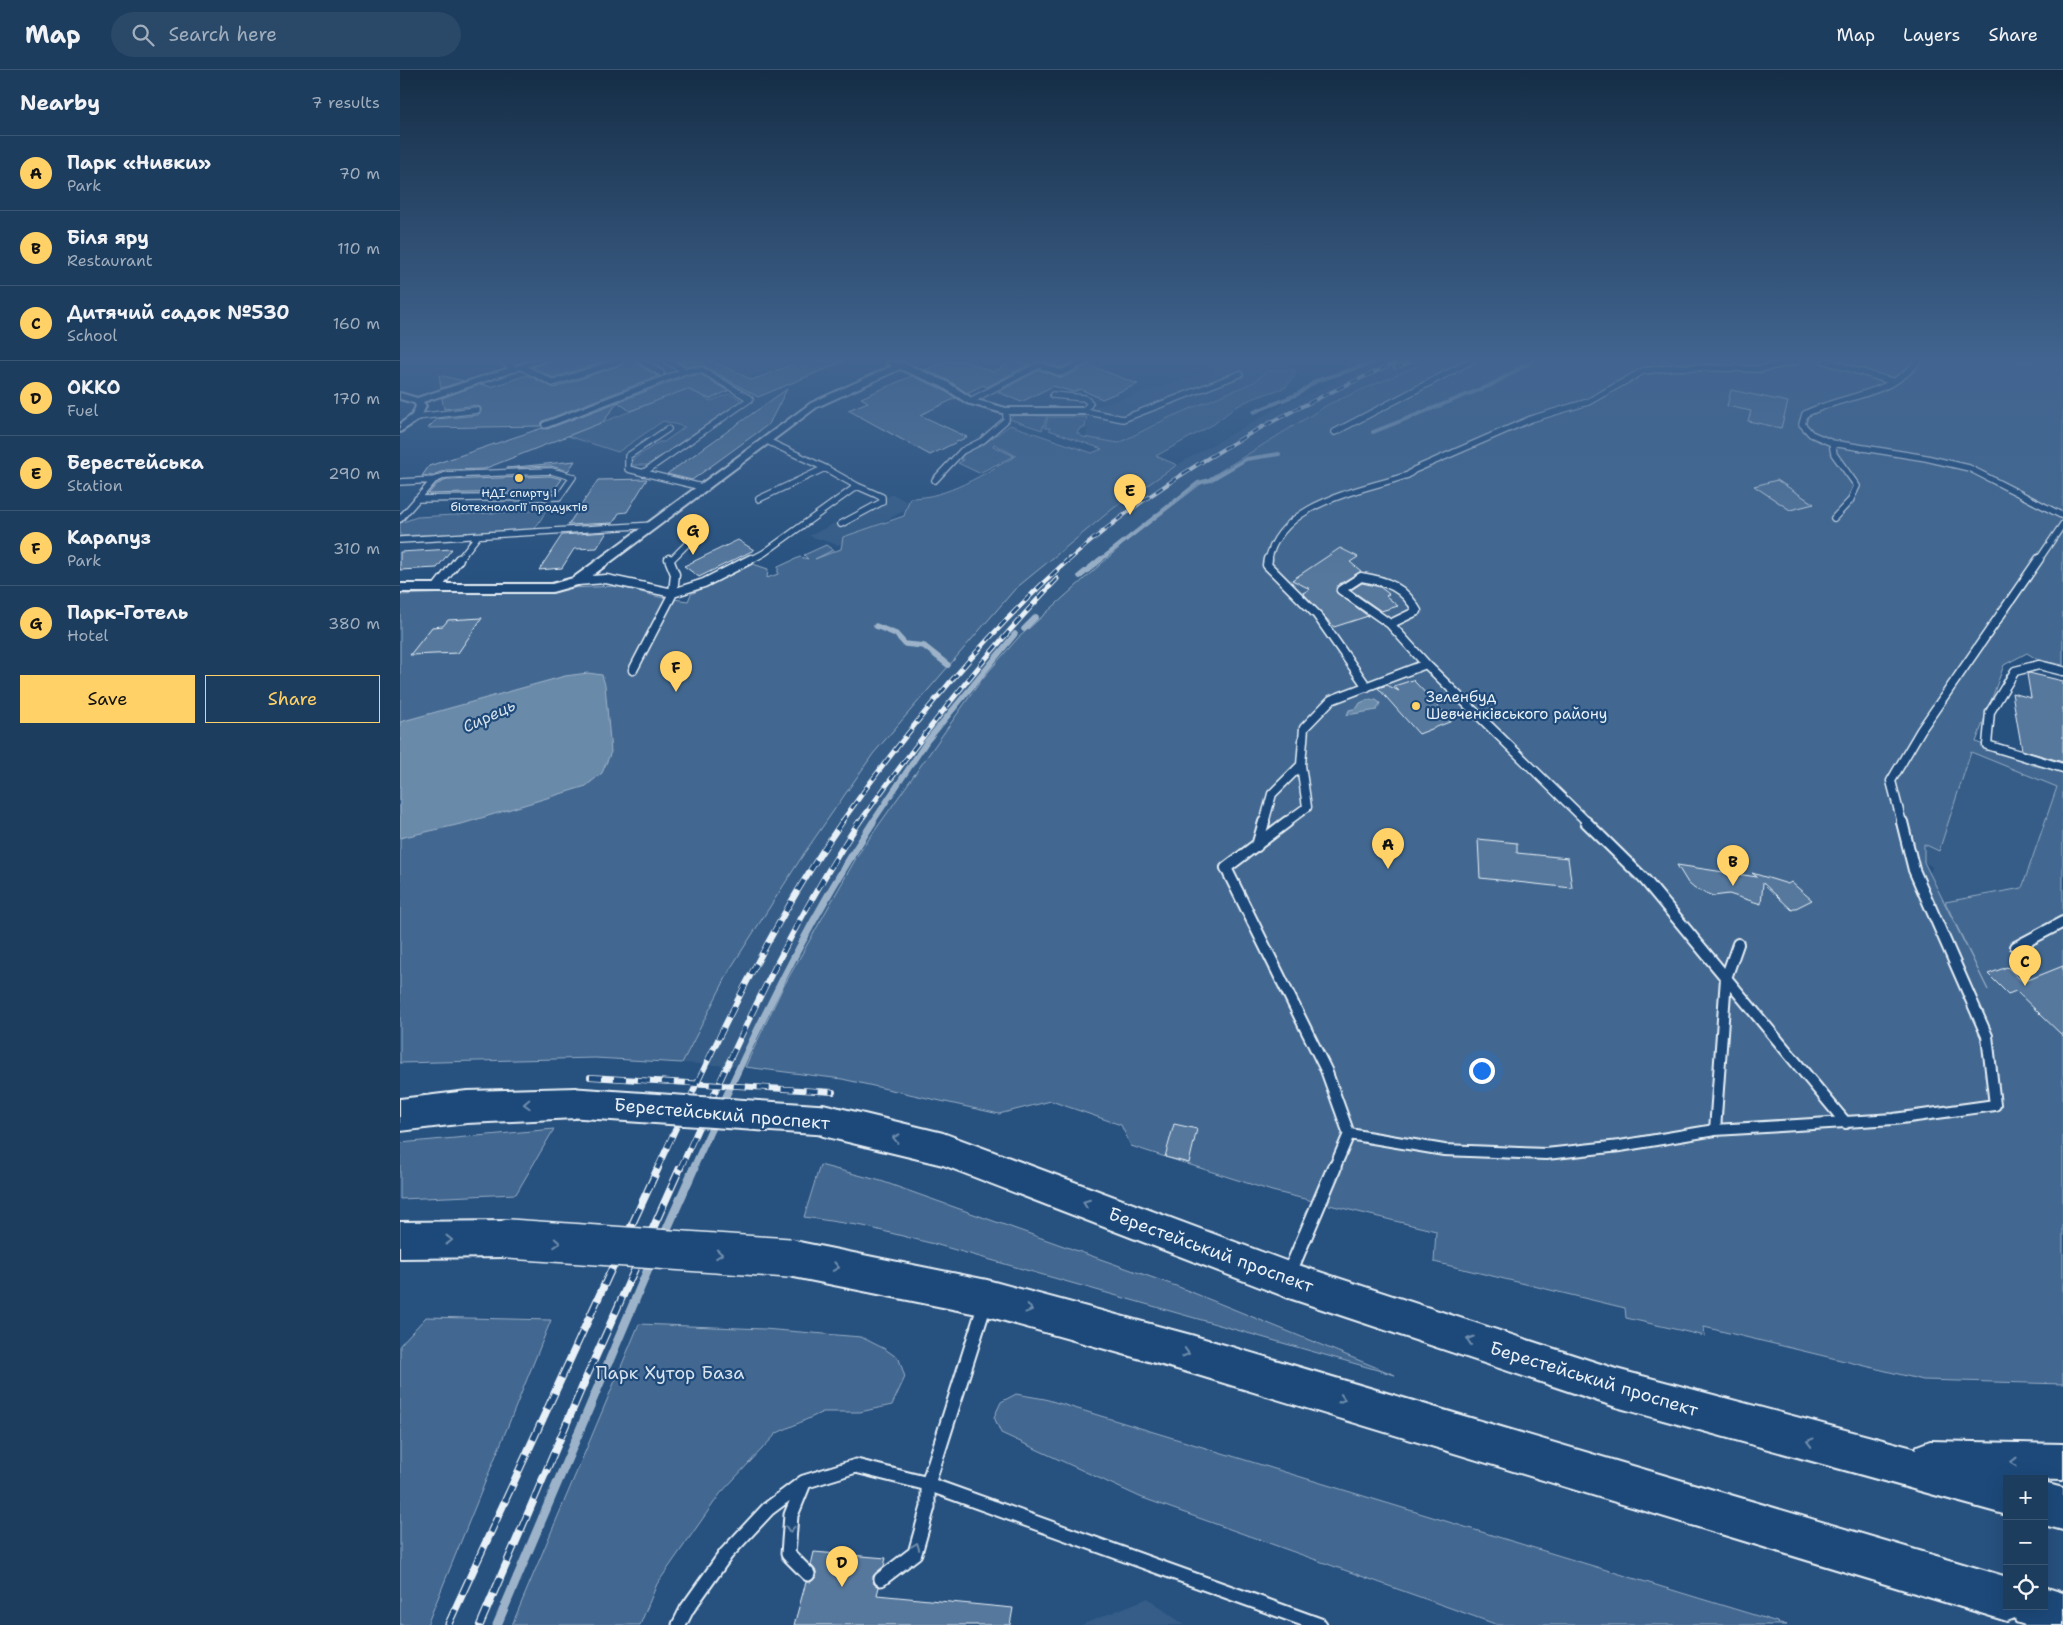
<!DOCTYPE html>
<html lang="en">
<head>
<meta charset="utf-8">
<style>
  body { margin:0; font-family:"Shantell Sans",sans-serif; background:#2a4868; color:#f1f3f6 }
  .controls { position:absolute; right:15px; bottom:15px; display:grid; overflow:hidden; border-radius:0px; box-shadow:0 5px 20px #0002 }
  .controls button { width:45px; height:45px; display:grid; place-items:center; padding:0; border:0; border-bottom:1px solid #3b5674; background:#1d3d5f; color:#f1f3f6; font:25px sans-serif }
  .you { position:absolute; left:1081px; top:1000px; width:18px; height:18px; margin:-12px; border:4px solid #fff; border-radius:50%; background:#1a73e8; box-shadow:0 0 0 8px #1a73e833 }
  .badge { display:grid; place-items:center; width:32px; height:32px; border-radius:50%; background:#ffd166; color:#111; font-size:16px; font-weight:700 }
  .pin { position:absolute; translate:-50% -41px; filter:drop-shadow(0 1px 2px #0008) }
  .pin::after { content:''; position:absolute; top:26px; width:18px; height:15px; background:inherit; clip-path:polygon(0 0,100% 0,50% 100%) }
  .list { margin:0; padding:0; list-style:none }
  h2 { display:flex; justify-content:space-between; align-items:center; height:65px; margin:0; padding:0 20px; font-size:21px }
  h2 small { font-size:16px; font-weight:400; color:#a0aebd }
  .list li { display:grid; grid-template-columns:32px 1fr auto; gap:15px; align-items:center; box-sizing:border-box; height:75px; padding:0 20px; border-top:1px solid #3b5674 }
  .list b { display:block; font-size:19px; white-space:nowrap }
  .list p { margin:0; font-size:16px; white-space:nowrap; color:#a0aebd }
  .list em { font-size:16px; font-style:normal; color:#a0aebd }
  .actions { display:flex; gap:10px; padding:15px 20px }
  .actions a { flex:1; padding:11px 0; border:1px solid #ffd166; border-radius:0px; text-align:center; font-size:18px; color:#ffd166 }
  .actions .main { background:#ffd166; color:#111 }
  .icon { flex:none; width:28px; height:28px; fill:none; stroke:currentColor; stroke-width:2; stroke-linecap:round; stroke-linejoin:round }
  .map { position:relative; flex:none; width:1663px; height:1555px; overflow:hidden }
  header { display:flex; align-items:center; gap:30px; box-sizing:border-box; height:70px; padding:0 25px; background:#1d3d5f; border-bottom:1px solid #3b5674 }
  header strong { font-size:24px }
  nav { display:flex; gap:28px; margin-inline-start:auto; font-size:18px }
  .search { width:350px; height:45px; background:#2a4868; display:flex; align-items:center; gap:12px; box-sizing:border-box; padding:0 18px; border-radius:28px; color:#a0aebd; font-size:19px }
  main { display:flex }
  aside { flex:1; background:#1d3d5f }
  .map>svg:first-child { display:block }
</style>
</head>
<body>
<header>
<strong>Map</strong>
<div class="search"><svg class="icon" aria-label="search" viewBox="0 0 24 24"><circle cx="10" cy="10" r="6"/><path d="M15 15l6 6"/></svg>Search here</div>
<nav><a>Map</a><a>Layers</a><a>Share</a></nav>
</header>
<main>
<aside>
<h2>Nearby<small>7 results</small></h2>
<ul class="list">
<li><span class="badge">A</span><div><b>Парк «Нивки»</b><p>Park</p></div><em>70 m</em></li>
<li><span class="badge">B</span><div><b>Біля яру</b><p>Restaurant</p></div><em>110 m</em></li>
<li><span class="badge">C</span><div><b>Дитячий садок №530</b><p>School</p></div><em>160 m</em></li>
<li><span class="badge">D</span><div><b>ОККО</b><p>Fuel</p></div><em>170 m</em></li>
<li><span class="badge">E</span><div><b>Берестейська</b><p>Station</p></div><em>290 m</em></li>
<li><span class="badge">F</span><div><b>Карапуз</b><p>Park</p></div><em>310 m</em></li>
<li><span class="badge">G</span><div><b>Парк-Готель</b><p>Hotel</p></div><em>380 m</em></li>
</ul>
<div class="actions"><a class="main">Save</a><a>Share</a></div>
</aside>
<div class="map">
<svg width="1663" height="1555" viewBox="0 0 1663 1555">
  <rect width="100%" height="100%" fill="#27517f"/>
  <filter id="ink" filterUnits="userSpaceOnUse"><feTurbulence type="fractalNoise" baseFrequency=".02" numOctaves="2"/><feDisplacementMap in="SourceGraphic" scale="10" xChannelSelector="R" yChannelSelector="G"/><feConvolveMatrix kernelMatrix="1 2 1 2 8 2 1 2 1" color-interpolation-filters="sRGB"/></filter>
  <g filter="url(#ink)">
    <path fill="#355d88" d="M272,291h94l13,6 -47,16 -29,-19 -15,4z
      M793,291h103l2,5 -31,5 -13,11 -86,36 -49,25 -33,-5 3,-23 8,-9 119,-36z
      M987,291h42l-100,43 -120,74 -79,60 -112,100 -159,215 -77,136 -37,78 -63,-4 50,-97 73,-114 68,-98 142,-165 100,-82 62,-42 107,-61z
      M493,424l21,12 -76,39 -29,-9z
      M1571,682l86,35 -34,100 40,187 -118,-172 -16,-26 3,-9 -8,-5 -1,-18 16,7z
      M748,1528l36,27h-103z"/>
    <path fill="#436891" stroke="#96acc4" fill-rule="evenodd" d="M1029,291h634v304l-25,-5 -11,-7 -23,12 -28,77 56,23 31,7v612l-140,-4 -219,-53 1,9 -79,-18 -1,-10 -191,-46 2,-31 -164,-40 -141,-45 -10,-21 -70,-24 -52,13 -157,-35 -97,-12 37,-78 77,-136 123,-174 36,-41 112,-100 79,-60 120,-74zM1571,682l86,35 -35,101 -77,14 43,88 -64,-128v-18l15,7z
      M890,299l7,3 -11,15 -37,13 -15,8 -20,16 -58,32 21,9 -62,42 -100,82 -142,165 -68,98 -73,114 -50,97 -87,-5 -195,5v-468l218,-9 41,11 29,4 3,-7 62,-30 15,5 -1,9 11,-4v-7l22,-10 8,2 -4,-4 22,-10 7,5 -18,9 26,-10 2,-12 61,-21 6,-18c39,0 72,-24 106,-42l-22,-12 -1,2 21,10 -35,17 -21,-10 6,-3h-3v-3l10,-9 17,-7 22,-16 82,28 10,-4 -53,-19 1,-2h-5l3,-11h39l-2,11h-5l-3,5 6,4 36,6 49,-25 86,-36 13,-11z
      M290,305h4l28,14 -18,9 7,3 18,-7 11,5 -1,3 -91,63h-16l1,-6 26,-17h5l21,-15 -22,-6 -45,31 -50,-16 121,-48 -14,-7z
      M614,345l33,1 -5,14 -33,-11z
      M147,440l-13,20 -134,6v-13l17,-6z
      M154,1059l-38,65 -116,5v-56z
      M420,1095l61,16 298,106 216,88 -457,-130 -75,-19 -59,-9z
      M26,1247l125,3 -124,305h-27v-280z
      M239,1254l125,5 97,8 24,12 14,10 6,18 -13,28 -32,7h-37l-46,21 -57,61 -63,90 -17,41h-128z
      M616,1324l29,5 742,226h-289l-358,-128 -139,-64 -7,-16 7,-15z"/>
    <path fill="#6b8aaa" stroke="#9db3c9" d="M188,603l14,2 3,10 6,67 -9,21 -16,13 -121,37 -65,15v-116l165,-46z
      M967,630h9l4,3 -3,7 -30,5 2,-5 8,-2 3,-5z"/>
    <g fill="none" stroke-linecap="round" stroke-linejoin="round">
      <path stroke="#9db3c9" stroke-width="4" d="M854,342l44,-18 18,-13 62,-20
        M973,362l116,-46 44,-25
        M699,491l99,-78 12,-3 36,-21 33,-5"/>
      <path stroke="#9db3c9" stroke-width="5.5" d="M680,506l21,-17
        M476,556l20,8 9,10 19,2 24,19
        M624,559l12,-12
        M472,753l55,-82 88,-107"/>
      <path stroke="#9db3c9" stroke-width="7" d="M322,1035c46,-99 91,-192 151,-283
        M293,1099l22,-48"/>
      <path stroke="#9db3c9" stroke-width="9" d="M263,1168l31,-70
        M97,1555l155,-365"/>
    </g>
    <path fill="#57789d" stroke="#e8f1f8" d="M147,291h59l-53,17 -20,-11z
      M225,291h11l3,4 19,11 -115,45 -3,5 -112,2 9,-9 41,-4 3,-4v-3l-4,-3 -33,4 -2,-11 39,-14 10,3 36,-12 27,13 67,-23z
      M276,291h37l39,19 49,-19h44l-87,36 -54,-31h-18z
      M548,291h17l28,11 20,-11 17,3 -43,23 -4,-2 -16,8 -19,-13 -23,-10z
      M645,291h31l-15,7 -18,-6z
      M688,295l50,19 -36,15 -22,-10 -7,3 -20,-6 -32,16 -23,-10 41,-22 23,8z
      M39,305l25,6 -23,7z
      M301,305l27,16 -18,8 -23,-10 -57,22 -12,-9 -15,20 -119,47 -38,1 -13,5 -11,1 7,-10 113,-38 5,1 139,-53z
      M512,306l28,12 16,10 -36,17 47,22 -37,18 -82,-45 20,-8 -7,-4z
      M387,319l-18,35 -77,56 -25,-6z
      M1331,320l57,12 -7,26 -33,-7 3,-10 -24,-5z
      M175,391l-7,10 -17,-5 -44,2z
      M150,406l12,3 -9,12 -125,3 9,-10 10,-4z
      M247,409l-20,33 -8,1 -6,10 -45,2 30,-45z
      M1377,410l37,24 -24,6 -36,-24z
      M207,462l-10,16 -23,1 -12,19 -23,2 23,-35z
      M338,470l16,10 -55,27 -15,-11z
      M940,478l18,9 -8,5 11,9 -23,14 -2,7 32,24 -34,11 -31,-34 7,-4 -18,-9z
      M52,479l-15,19 -37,2v-18z
      M962,513l18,4 9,7 -3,2 12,10 -17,5 -30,-21z
      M82,548l-24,35 -48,2 22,-28 11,-1 5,-6z
      M1629,603l34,8v81l-41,-12 -10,-57 19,5 -4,-24z
      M1013,610l39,41 -33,13 -41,-46 9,-3 12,6 -5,-5z
      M1078,769l39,4v10l51,5 4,30 -92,-10z
      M1277,795l80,12 -5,-4 36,11 3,-2 21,18 -20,10 -29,-27 -2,21 -32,-10 -16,2 -18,-7 -7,-6z
      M1663,896v70l-47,-45 -8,3 -20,-20 19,-7 16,15z
      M774,1054l23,5 -8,34 -24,-6z
      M414,1482l72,6 -2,8 -11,10 1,8 5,3 -2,8 136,13 -3,17h-216l12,-43h5l5,-5v-6l-5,-6z"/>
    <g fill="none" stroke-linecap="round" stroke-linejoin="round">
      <g stroke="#e8f1f8" stroke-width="8">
        <path id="service-far3" d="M103,291l12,8
          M241,291l20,12
          M1425,291l69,21
          M1518,291c-27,35 -75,34 -113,53l-3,10 9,10 21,9 94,15 43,10 94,48
          M122,297l31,16 67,-22
          M653,325l31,3 6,5 -6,8 39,8 117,-45
          M570,331l69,-36 22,8 25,-12
          M16,347l61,-7
          M145,355l140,-54
          M268,359l-40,27v13l78,19
          M935,362l136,-71
          M1432,373l2,11 23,32 -7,15 -16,17
          M243,403l107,-74 -48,-29 -17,1 -18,-10
          M535,410l27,-29 20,-10 24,-21v-9
          M0,412l34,-2 12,-5 105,-4 22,6 -14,20 -142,2
          M359,429l66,-31
          M0,449l34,-39
          M441,454l41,-22v-5l-25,-11
          M0,470l254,-15
          M58,491l19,-24
          M270,491l25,-25
          M349,491l15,-8 93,-67 -32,-18 -58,-27
          M868,491c13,-60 91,-69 140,-86l6,-5 117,-51 57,-17 55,-31 33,-4 84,2 37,-8
          M1638,491l25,-37"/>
      </g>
      <g stroke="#e8f1f8" stroke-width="11">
        <path id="service-far2" d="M868,489l-1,6 50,50 50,72
          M961,507c26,4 43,10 56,34l-27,13 -49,-34z
          M177,511l29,-2 67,14 31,-10 47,-24
          M38,516l21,-27
          M990,554l36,40
          M233,600l40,-77 2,-19 -6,-15
          M1663,601l-24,-6 -24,6 -25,41 -3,33 76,23
          M864,753l8,-29 29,-29
          M885,753l22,-16 -6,-42 3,-37 27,-28 95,-36 162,159
          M1502,753l-11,-42 30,-51 118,-171"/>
      </g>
      <g stroke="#e8f1f8" stroke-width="14">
        <path id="service-far1" d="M887,752l-61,46 100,202 23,64 -15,35
          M1186,752l59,58 201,243
          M857,776l7,-24
          M1616,877l47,-25
          M1315,1060l11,-152 12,-34
          M949,1064l95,16 102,4 74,-8 95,-16 179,-11 101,-14 -8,-69 -73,-166 -12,-48"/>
      </g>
      <g stroke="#e8f1f8" stroke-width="17">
        <path id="service" d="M889,1204l45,-106
          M404,1413l-13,32 -3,39 20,20
          M481,1509l34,-26 13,-46v-23l57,-180
          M279,1555l8,-16 39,-55 42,-45 36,-27 52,-16 72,18 392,141"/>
      </g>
      <g stroke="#e8f1f8" stroke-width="4">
        <path id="minor" d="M131,291h14l-122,41 3,4 -6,13 -20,13v-8l12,-9 4,-9 -2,-3 -14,-4v-6l17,5z
          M487,291l17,2 43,19 26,17 33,9h78l5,3 -5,3h-78l-39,-11 -26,-17 -41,-17 -83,38 -236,177 -29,8h-152v-8h152l21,-6 238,-175 81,-37 -4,-2z"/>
      </g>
      <g stroke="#e8f1f8" stroke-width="4">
        <path id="secondary" d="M1530,1371l133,3v36l-133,-3 -13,-5 -5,-13 5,-13z"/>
      </g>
      <g stroke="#e8f1f8" stroke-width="4">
        <path id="primary" d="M176,1018l11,4 5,11 -5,11 -11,4 -109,5 -67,8v-32l67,-8z
          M423,1034l120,29 343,128 330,108 391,104 13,6h-13v36l-391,-108 -330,-110 -343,-132 -120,-29 -12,-5 -4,-11 4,-11z
          M109,1151l13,5 5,13 -5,13 -13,5 -109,1v-36z
          M389,1170l198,40 204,55 816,242v29h37v-19l19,6v32h-38l-9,-3 -1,-4 -8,3 -816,-248 -204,-57 -198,-40 -13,-5 -5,-13 5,-13z
          M1644,1413l19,5v42l-19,-5z"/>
      </g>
      <use href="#service-far3" stroke="#1f4a7a" stroke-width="5.5"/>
      <use href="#service-far2" stroke="#1f4a7a" stroke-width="8"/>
      <use href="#service-far1" stroke="#1f4a7a" stroke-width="10"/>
      <use href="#service" stroke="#1f4a7a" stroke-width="13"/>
      <use href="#minor" fill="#1f4a7a" fill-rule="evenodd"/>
      <use href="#secondary" fill="#1f4a7a" fill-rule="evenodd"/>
      <use href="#primary" fill="#1f4a7a" fill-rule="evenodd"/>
      <g stroke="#e8f1f8" stroke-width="4">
        <path id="rail-far3" d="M995,298l18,-7
          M668,491c97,-87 213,-149 332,-200"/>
      </g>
      <g stroke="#e8f1f8" stroke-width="5">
        <path id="rail-far2" d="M441,753c67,-95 142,-186 228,-264
          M459,753c61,-85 125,-168 198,-244"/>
      </g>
      <g stroke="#e8f1f8" stroke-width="6">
        <path id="rail-far1" d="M190,1007l243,15
          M180,1026l246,15
          M257,1099c55,-119 110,-239 185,-347
          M280,1099c53,-118 107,-238 179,-347"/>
      </g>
      <g stroke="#e8f1f8" stroke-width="8">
        <path id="rail" d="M48,1555l210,-457
          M80,1555l107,-249 93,-208"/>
      </g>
      <use href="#rail-far3" stroke="#1f4a7a" stroke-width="2.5" stroke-dasharray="8" stroke-linecap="butt"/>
      <use href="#rail-far2" stroke="#1f4a7a" stroke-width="3" stroke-dasharray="9" stroke-linecap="butt"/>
      <use href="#rail-far1" stroke="#1f4a7a" stroke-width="4.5" stroke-dasharray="12" stroke-linecap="butt"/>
      <use href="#rail" stroke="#1f4a7a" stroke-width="5.5" stroke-dasharray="17" stroke-linecap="butt"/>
      <g stroke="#e8f1f8" stroke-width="33" stroke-linecap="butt">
        <path id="primary-bridge-far1" d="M176,1033l247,17"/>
      </g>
      <g stroke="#e8f1f8" stroke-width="42" stroke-linecap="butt">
        <path id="primary-bridge" d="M109,1169l280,19"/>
      </g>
      <use href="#primary-bridge-far1" stroke="#1f4a7a" stroke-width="29"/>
      <use href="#primary-bridge" stroke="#1f4a7a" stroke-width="39"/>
    </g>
    <defs><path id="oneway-chevron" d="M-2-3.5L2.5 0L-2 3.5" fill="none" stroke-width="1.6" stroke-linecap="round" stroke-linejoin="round" transform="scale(1.25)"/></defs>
    <g stroke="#6f8dac">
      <use href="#oneway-chevron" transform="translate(127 1034) rotate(178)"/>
      <use href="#oneway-chevron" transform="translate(496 1068) rotate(-166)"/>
      <use href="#oneway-chevron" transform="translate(686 1133) rotate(-159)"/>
      <use href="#oneway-chevron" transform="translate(49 1170)"/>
      <use href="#oneway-chevron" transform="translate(157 1173) rotate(4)"/>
      <use href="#oneway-chevron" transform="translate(319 1184) rotate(4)"/>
      <use href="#oneway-chevron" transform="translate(436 1197) rotate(11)"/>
      <use href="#oneway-chevron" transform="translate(629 1239) rotate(15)"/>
      <use href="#oneway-chevron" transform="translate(1070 1270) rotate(-162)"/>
      <use href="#oneway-chevron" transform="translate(786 1283) rotate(16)"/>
      <use href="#oneway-chevron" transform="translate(942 1329) rotate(17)"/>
      <use href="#oneway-chevron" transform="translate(1410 1372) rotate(-165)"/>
      <use href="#oneway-chevron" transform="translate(1614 1392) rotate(-179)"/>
      <use href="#oneway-chevron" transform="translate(390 1459) rotate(94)"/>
      <use href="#oneway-chevron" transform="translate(516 1476) rotate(-69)"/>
    </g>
  </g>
  <linearGradient id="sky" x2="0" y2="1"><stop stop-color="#152d46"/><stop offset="0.57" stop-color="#416590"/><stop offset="1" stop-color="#416590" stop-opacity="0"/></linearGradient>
  <rect width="1663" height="508" fill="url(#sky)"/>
  <g fill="#ffd166" stroke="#1f4a7a" stroke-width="2">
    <circle cx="119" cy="408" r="5"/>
    <circle cx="1016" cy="636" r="5"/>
  </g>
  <g text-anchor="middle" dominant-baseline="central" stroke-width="4.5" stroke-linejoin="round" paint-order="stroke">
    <g font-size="12" fill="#e8f1f8" stroke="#1f4a7a">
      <text x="119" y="423">НДІ спирту і<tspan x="119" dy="14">біотехнології продуктів</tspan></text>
    </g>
    <g font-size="15" fill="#e8f1f8" stroke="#1f4a7a" text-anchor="start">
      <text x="1026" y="627">Зеленбуд<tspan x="1026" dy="17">Шевченківського району</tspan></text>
    </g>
    <g font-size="16" font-style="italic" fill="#d5e2ec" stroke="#1f4a7a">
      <text transform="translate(89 646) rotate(-25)">Сирець</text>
    </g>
    <g font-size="18" fill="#e8f1f8" stroke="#1f4a7a">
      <text transform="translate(322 1044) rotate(5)">Берестейський проспект</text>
      <text transform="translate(811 1180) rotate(20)">Берестейський проспект</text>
      <text transform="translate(1194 1309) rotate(17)">Берестейський проспект</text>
    </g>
    <g font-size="18" fill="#d8e3ee" stroke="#1f4a7a">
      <text x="270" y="1303">Парк Хутор База</text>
    </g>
  </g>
</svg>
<div class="controls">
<button>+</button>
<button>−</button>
<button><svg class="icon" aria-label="locate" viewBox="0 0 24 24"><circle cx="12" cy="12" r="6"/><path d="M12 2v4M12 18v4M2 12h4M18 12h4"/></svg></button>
</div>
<div class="you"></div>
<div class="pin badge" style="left:988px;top:799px">A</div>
<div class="pin badge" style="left:1333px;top:816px">B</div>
<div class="pin badge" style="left:1625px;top:916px">C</div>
<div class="pin badge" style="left:442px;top:1517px">D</div>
<div class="pin badge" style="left:730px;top:445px">E</div>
<div class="pin badge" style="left:276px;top:622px">F</div>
<div class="pin badge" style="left:293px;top:485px">G</div>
</div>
</main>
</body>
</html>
